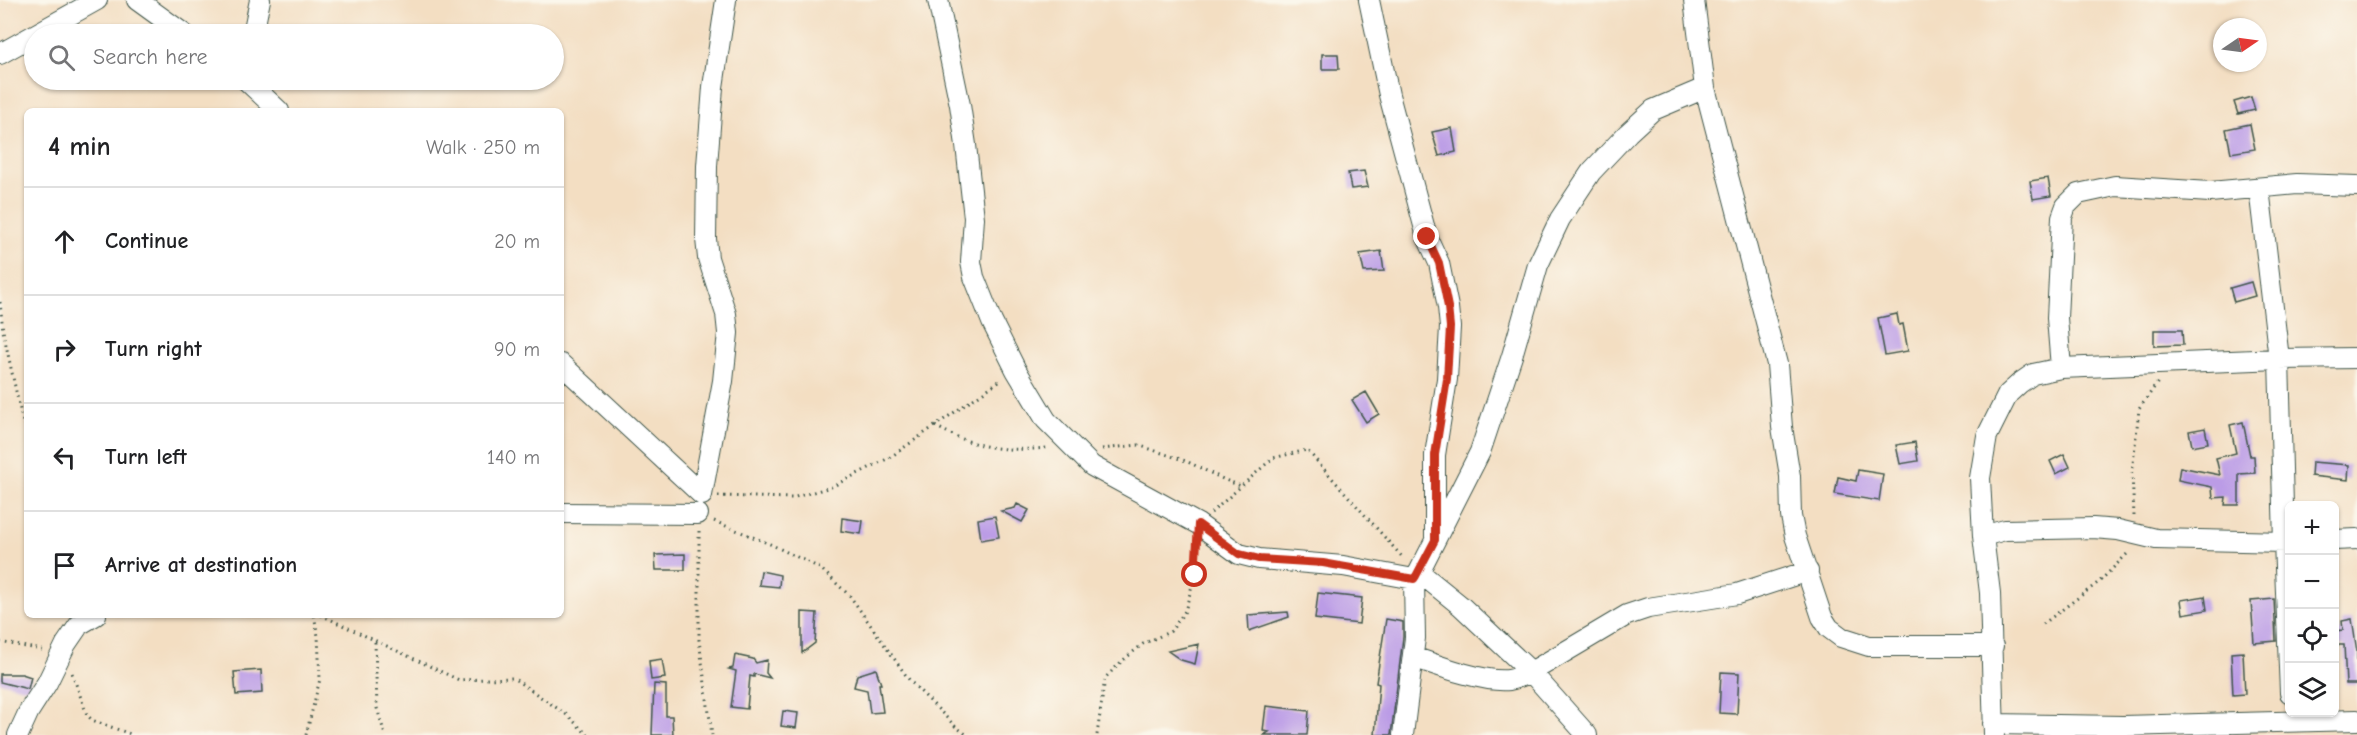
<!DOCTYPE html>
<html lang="en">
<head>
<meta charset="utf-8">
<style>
  body { margin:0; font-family:"Comic Neue",sans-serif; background:#f2f2f2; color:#202124 }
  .controls { position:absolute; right:18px; bottom:18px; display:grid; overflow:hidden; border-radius:9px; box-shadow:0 2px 4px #0004 }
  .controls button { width:54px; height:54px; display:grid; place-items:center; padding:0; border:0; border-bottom:2px solid #e0e0e0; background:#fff; color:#202124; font:30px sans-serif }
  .compass { position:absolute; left:2213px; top:18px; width:54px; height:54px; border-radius:50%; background:#fff; box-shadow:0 2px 4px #0004; rotate:77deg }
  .stop { position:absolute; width:18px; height:18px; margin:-14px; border:4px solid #c8321e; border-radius:50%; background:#fff }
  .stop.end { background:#c8321e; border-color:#fff; box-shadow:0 2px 6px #0008 }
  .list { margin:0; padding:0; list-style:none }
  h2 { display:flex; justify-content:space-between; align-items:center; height:78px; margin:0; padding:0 24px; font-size:26px }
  h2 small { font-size:20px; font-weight:400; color:#757577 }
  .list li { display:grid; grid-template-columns:39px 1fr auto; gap:18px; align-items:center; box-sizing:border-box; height:108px; padding:0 24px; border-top:2px solid #e0e0e0 }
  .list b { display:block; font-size:22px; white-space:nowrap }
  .list em { font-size:20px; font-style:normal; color:#757577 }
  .icon { flex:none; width:33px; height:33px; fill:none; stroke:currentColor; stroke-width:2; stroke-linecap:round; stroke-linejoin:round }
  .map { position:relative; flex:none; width:2357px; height:735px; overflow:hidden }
  .search { position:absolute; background:#fff; box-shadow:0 2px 4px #0004; left:24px; top:24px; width:540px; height:66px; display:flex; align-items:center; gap:15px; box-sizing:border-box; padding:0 21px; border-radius:33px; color:#757577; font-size:22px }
  .panel { position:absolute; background:#fff; box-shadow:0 2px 4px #0004; left:24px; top:108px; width:540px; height:510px; border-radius:9px }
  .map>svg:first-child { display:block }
</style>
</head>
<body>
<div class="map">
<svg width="2357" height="735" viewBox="0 0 2357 735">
  <rect width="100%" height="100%" fill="#fbf7ec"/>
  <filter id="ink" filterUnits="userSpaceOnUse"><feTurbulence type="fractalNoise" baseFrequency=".0167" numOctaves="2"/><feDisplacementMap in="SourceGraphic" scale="12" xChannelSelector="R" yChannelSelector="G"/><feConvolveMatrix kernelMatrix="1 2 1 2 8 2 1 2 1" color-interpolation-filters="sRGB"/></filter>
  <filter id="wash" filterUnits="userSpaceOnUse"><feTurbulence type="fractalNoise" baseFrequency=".008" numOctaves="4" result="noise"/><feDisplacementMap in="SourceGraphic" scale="24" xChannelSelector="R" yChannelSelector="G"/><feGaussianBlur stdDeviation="1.35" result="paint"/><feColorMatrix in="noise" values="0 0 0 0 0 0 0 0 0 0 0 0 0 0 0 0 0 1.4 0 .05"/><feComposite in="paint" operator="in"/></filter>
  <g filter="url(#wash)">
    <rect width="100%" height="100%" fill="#f3dec2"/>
    <g id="blocks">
      <path fill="#bb9ce6" d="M1322,54h16l1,15h-17z
        M2251,97l4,13 -17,4 -4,-12z
        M2250,124l5,25 -24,4 -5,-24z
        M1452,128l4,24 -17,4 -7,-24z
        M1364,171l4,16 -17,2 -3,-16z
        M2048,178l3,18 -18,3 -3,-18z
        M1381,251l3,20 -20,1 -4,-18z
        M2251,282l4,14 -21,6 -4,-14z
        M1897,314l2,11 4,-1 5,27 -23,4 -7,-37z
        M2154,330h28l1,15 -29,1z
        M1366,392l13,22 -13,8 -14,-22z
        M2243,422l7,34h4l1,17 -16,1v31h-14l1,-8 -13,1 -1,-11 -34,-7 2,-13 40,8 -4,-17 20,-5 -6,-28z
        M2205,428l3,15 -16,3 -3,-15z
        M1915,442l3,19 -18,3 -4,-19z
        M2064,454l6,13 -14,7 -6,-13z
        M2312,462l37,3 -1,15 -37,-4z
        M1858,470l25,4 -4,27 -44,-7 3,-17 18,4z
        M1017,504l12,6 -7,12 -21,-11 14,-3z
        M995,516l4,21 -18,3 -3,-21z
        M842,518l21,3 -2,13 -20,-3z
        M685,554v16h-29l-1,-15z
        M761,571l19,4 -1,12 -20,-2z
        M1318,593l44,5 -3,26 -44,-5z
        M2205,596l2,14 -24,4 -2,-14z
        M2274,599l2,42 -22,2 -3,-42z
        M802,612l15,1 -2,30 -13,10z
        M1288,612l1,5 -40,14 -1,-16z
        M1386,619l17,3v15l-12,98h-16l4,-51 -3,-1z
        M2352,619l5,33v32h-11l-2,-39h-10v-14l9,-1 -1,-9z
        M1199,644l-4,20 -14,-4 -13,-9z
        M2243,652l2,42 -12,1 -2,-42z
        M735,655l18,4 3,4 11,-3 -1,13 4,5 -16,-4v3l-4,-1 -3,33 -16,-2 5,-36 -7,-2 4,-1z
        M662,659l3,19 -14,2 -2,-19z
        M876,669l5,15h-2l4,28 -13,1 -3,-23 -13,-3 3,-12z
        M261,670l1,23 -26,2 -2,-23z
        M1721,672l18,1 -2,41 -18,-1z
        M0,674h22l9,3 -3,12 -28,-7z
        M654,684l12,1v31h6l1,19h-21z
        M1266,706l43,5 -2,24h-43l5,-3 -6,-1z
        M783,711l15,2 -2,15 -15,-2z"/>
    </g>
  </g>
  <g filter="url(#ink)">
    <use href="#blocks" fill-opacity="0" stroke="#3f5549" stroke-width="1.5"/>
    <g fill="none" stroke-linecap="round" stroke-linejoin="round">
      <g stroke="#3f5549" stroke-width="22">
        <path id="street" d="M137,0l47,34
          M938,0l22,105 6,40 8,73 -3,44 3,15 18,45 24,48 30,50 46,46 106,58 41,30 20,5 84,7 71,13 5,-7 42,34 70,66c-7,3 -15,7 -22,8 -24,3 -73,-15 -96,-23
          M1369,0l20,95 38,142 12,26 9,44 2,20 -3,52 -12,76v82
          M1694,0l11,88 72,276 5,63 8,49 1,40 4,20 27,81 7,11 12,9 28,9h124
          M253,34l7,-34
          M0,54l97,-54
          M246,80l33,31
          M2259,188l20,171 -218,9 -28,6 -13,9 -12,11 -21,42 -7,42 3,58 22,-6 88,-2 25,2 38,9 128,3 6,151
          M561,364l141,131
          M2061,368l-4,-50 5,-101 4,-11 12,-12 37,-8 95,6 87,-8 60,2
          M702,495l21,-114 5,-48 -2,-19 -18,-56 -2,-19 1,-73 6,-79 13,-87
          M561,513l137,1
          M1983,536l7,57 4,142
          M2334,540l23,-1
          M2290,542h-6l-5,-183 78,-1
          M1419,572l61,-120 32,-96 26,-91 22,-46 31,-47 37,-39 25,-23 52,-22
          M1993,724l130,2 234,-6
          M18,735l11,-24 18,-28 19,-39 13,-19 17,-10
          M1403,735l12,-97 -1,-59
          M1587,735l-56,-63 96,-57 21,-7 89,-14 71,-23"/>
      </g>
      <path stroke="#3f5549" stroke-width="3" stroke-dasharray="1.5 4.5" stroke-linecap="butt" d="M0,302l3,29 19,88 5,10
        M935,426c41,22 65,26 112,22
        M1102,449l36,-4 48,16 39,19 16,6
        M718,496l74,2 39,-11 58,-29 113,-79
        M1211,513l62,-55 34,-8 97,109
        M2134,516l-2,-43 7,-64 19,-27
        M714,521l56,23 50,24 30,28 60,85 45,45 12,9
        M699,531v109l13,95
        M321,615l138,65 54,-2 54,37 21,20
        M2043,624l56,-42 31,-31
        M0,642l42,8
        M375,642l2,66 8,27
        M72,673l15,42 5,5 41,15
        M306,735l14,-56 -2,-43 -4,-21
        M1097,735l8,-57 17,-17 21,-17 28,-13 14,-20 10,-36 2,-32"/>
      <use href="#street" stroke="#fff" stroke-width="20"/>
    </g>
  </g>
  <g fill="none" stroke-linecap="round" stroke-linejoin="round" filter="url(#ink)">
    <path stroke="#c8321e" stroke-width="8" d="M1195,575l3,-51 41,30 20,5 64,4 91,16 2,-3 19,-36v-85l12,-76 3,-52 -2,-20 -9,-44 -12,-26"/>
  </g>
</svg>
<div class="controls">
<button>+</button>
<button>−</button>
<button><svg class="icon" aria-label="locate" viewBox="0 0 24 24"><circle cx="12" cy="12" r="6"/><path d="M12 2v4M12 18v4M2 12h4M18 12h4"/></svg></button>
<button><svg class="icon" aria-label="layers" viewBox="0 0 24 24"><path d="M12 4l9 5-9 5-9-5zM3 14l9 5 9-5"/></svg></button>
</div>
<svg class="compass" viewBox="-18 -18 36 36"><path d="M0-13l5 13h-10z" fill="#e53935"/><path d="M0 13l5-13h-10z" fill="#757577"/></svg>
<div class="stop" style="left:1195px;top:575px"></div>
<div class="stop end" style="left:1427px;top:237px"></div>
<div class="search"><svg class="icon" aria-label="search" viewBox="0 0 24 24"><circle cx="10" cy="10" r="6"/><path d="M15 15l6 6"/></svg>Search here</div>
<section class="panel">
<h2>4 min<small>Walk · 250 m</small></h2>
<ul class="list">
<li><svg class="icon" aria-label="ahead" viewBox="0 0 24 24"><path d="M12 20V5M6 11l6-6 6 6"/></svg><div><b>Continue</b></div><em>20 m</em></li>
<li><svg class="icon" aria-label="right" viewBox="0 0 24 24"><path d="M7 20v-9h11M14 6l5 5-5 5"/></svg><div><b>Turn right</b></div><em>90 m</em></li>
<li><svg class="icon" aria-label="left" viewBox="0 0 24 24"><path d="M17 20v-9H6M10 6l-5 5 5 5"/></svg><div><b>Turn left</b></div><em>140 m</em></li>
<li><svg class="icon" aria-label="arrive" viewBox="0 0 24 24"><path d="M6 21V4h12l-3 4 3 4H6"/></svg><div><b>Arrive at destination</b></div></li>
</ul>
</section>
</div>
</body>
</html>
